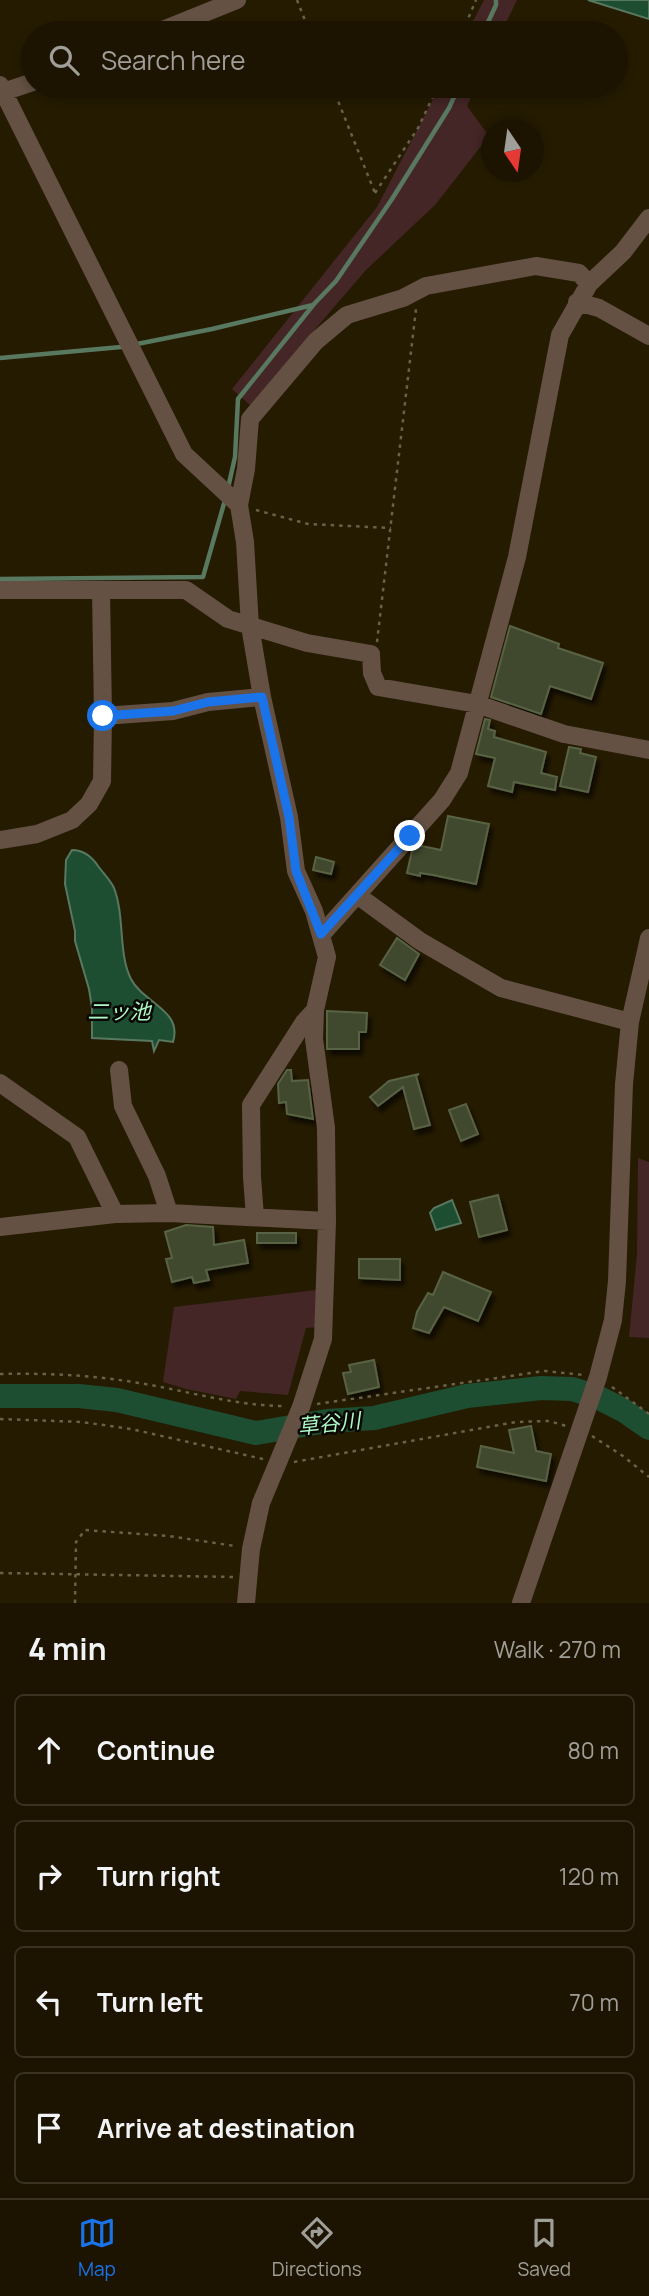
<!DOCTYPE html>
<html lang="en">
<head>
<meta charset="utf-8">
<style>
  body { margin:0; font-family:Manrope,"Noto Sans JP",sans-serif; background:#251d0a; color:#f1f3f6 }
  .compass { position:absolute; left:481px; top:119px; width:63px; height:63px; border-radius:50%; background:#1c1400; box-shadow:0 4px 10px #0003; rotate:167deg }
  .stop { position:absolute; width:21px; height:21px; margin:-16px; border:5px solid #1a73e8; border-radius:50%; background:#fff }
  .stop.end { background:#1a73e8; border-color:#fff; box-shadow:0 2px 7px #0008 }
  .list { margin:0; padding:0; list-style:none }
  h2 { display:flex; justify-content:space-between; align-items:center; height:91px; margin:0; padding:0 28px; font-size:30px }
  h2 small { font-size:23px; font-weight:400; color:#a09e99 }
  .list li { display:grid; grid-template-columns:46px 1fr auto; gap:21px; align-items:center; box-sizing:border-box; height:112px; margin:0 14px 14px; padding:0 14px; border:2px solid #3a3322; border-radius:10px }
  .list b { display:block; font-size:26px; white-space:nowrap }
  .list em { font-size:23px; font-style:normal; color:#a09e99 }
  .icon { flex:none; width:38px; height:38px; fill:none; stroke:currentColor; stroke-width:2; stroke-linecap:round; stroke-linejoin:round }
  .map { position:relative; flex:none; width:649px; height:1603px; overflow:hidden }
  .search { position:absolute; background:#1c1400; box-shadow:0 4px 10px #0003; left:21px; right:21px; top:21px; height:77px; display:flex; align-items:center; gap:18px; box-sizing:border-box; padding:0 24px; border-radius:38px; color:#a09e99; font-size:26px }
  .sheet { height:595px; background:#1c1400 }
  nav { display:flex; justify-content:space-around; align-items:center; box-sizing:border-box; height:98px; border-top:2px solid #3a3322; background:#1c1400; font-size:19px; color:#a09e99 }
  nav a { display:grid; justify-items:center; gap:4px }
  nav .on { color:#1a73e8 }
  .map>svg:first-child { display:block }
</style>
</head>
<body>
<div class="map">
<svg width="649" height="1603" viewBox="0 0 649 1603">
  <defs>
    <filter id="shadow"><feDropShadow dx="3.5" dy="5.5" stdDeviation="2" flood-color="#0009"/></filter>
  </defs>
  <rect width="100%" height="100%" fill="#251b00"/>
  <path fill="#442626" d="M484,0h33l-16,33h-34z
    M440,86h36l-9,20 22,30 -54,69 -69,65 -116,135 -18,-16 145,-182z
    M638,1158l11,4v176l-20,-1 8,-83z
    M316,1290l3,37 -13,1 -18,67 -48,-4 -4,8 -50,-10 -23,-7 11,-75z"/>
  <path fill="#1d4e32" stroke="#587860" stroke-width="2" d="M588,0h61v19z
    M72,850c12,0 20,7 26,16 5,7 13,15 16,22 11,28 4,66 17,91 12,24 52,31 42,63l-14,-2 -5,11 -2,-10 -60,-3v-30l-3,-19 -14,-48v-10l-10,-47 1,-24z
    M452,1200l9,23 -25,7 -6,-17 4,-5z"/>
  <g fill="none" stroke-linecap="round" stroke-linejoin="round">
    <path stroke="#587860" stroke-width="4.5" d="M483,33l13,-28v-5
      M137,344l75,-15 101,-24
      M0,358l121,-11
      M228,488l7,-31 3,-58 76,-95 22,-23 56,-82 57,-91 10,-22
      M0,579l203,-2 22,-77"/>
    <path stroke="#1d4e32" stroke-width="24" d="M0,1396h79l38,4 139,33 71,-12 47,-3 93,-22 74,-8 31,1 23,7 28,14 26,18"/>
  </g>
  <path fill="#41492d" stroke="#596245" stroke-width="2" filter="url(#shadow)" d="M510,626l49,18 -1,4 45,15 -12,36 -41,-13 -9,28 -50,-17z
    M485,719l5,1 -2,9 7,2 -1,6 52,15 -5,21 16,4 -2,13 -41,-8 -2,10 -24,-6 7,-28 -19,-4z
    M569,747l12,2 -1,4 16,4 -8,35 -28,-6z
    M448,816l41,8 -13,60 -43,-9 -13,-2v3l-13,-3 5,-22 5,-6 24,5z
    M316,857l18,5 -3,12 -18,-4z
    M397,938l22,16 -14,26 -25,-15z
    M327,1011l40,2 -1,19h-7v17h-32z
    M287,1070h4l1,11 16,-1 5,39 -26,-5 -1,-12 -7,1 -1,-19z
    M419,1074l-3,2 14,49 -16,4 -11,-42 -25,19 -8,-9 19,-16z
    M466,1104l12,30 -17,7 -12,-31z
    M498,1195l9,35 -28,7 -9,-35z
    M186,1225l27,2 1,18 30,-5 4,23 -42,7 3,10 -15,3 -2,-6 -20,5 -6,-23 6,-1 -7,-26z
    M257,1233h39v10h-39z
    M359,1259h41v21l-41,-2z
    M443,1272l48,20 -13,29 -34,-14 -15,26 -16,-5 4,-16 11,-19 5,2z
    M374,1360l5,27 -31,7 -5,-21 8,-1 -2,-7z
    M531,1426l5,25 15,3 -5,27 -69,-14 4,-21 33,7 -5,-23z"/>
  <g fill="none" stroke-linecap="round" stroke-linejoin="round">
    <path stroke="#696149" stroke-width="2.5" stroke-dasharray="3.5 5" stroke-linecap="butt" d="M297,0l13,33
      M462,33l14,-33
      M332,86l43,107
      M375,193l43,-65 20,-42
      M256,510l52,14 83,4
      M377,642l39,-333
      M0,1374c47,-1 92,1 139,9 49,8 96,23 147,23
      M612,1387l37,27
      M317,1404l228,-33 39,4
      M0,1419l82,3 49,7 132,30
      M592,1436l31,20 26,21
      M294,1462l222,-40 33,-1 17,5
      M0,1573l235,4
      M75,1603l1,-61 9,-12 83,6 67,10"/>
    <path stroke="#645144" stroke-width="18" d="M155,33l82,-33
      M0,85l184,369 55,51
      M0,93l33,-11
      M577,302l22,6 50,28
      M0,590h186l42,29 79,24 64,11 1,19 6,14 99,17 87,30 85,16
      M101,591l2,125
      M0,840l37,-6 35,-14 17,-16 13,-23 1,-65 70,-5 35,-9 54,-5
      M357,895l63,46 81,47 129,34
      M322,934l120,-134 17,-27 58,-216 43,-222 29,-51 34,-32 26,-34
      M119,1070l4,36 34,70 12,37
      M0,1083l77,54 38,77
      M255,1217l-3,-40 -1,-72 53,-83 11,-12
      M0,1227l115,-13 54,-1 158,8
      M246,1603l5,-54 10,-46 40,-96 22,-68 4,-118 -1,-93 -12,-89 1,-29 12,-53 -13,-46 -18,-40 -7,-54 -27,-120 -12,-71 -5,-84 -6,-37 7,-36 4,-50 66,-78 31,-26 56,-17 23,-12 110,-20 43,7 10,11
      M521,1603l77,-226 15,-57 4,-39 7,-197 6,-62 19,-84"/>
  </g>
  <g fill="none" stroke-linecap="round" stroke-linejoin="round">
    <path stroke="#1a73e8" stroke-width="9" d="M103,716l70,-5 35,-9 54,-5 27,120 7,54 25,63 89,-98"/>
  </g>
  <g text-anchor="middle" dominant-baseline="central" stroke-width="5" stroke-linejoin="round" paint-order="stroke">
    <g font-size="21" font-style="italic" fill="#acf9c8" stroke="#0a0601">
      <text x="119" y="1011">二ッ池</text>
      <text transform="translate(329 1423) rotate(-6)">草谷川</text>
    </g>
  </g>
</svg>
<svg class="compass" viewBox="-18 -18 36 36"><path d="M0-13l5 13h-10z" fill="#e53935"/><path d="M0 13l5-13h-10z" fill="#a09e99"/></svg>
<div class="stop" style="left:103px;top:716px"></div>
<div class="stop end" style="left:410px;top:836px"></div>
<div class="search"><svg class="icon" aria-label="search" viewBox="0 0 24 24"><circle cx="10" cy="10" r="6"/><path d="M15 15l6 6"/></svg>Search here</div>
</div>
<section class="sheet">
<h2>4 min<small>Walk · 270 m</small></h2>
<ul class="list">
<li><svg class="icon" aria-label="ahead" viewBox="0 0 24 24"><path d="M12 20V5M6 11l6-6 6 6"/></svg><div><b>Continue</b></div><em>80 m</em></li>
<li><svg class="icon" aria-label="right" viewBox="0 0 24 24"><path d="M7 20v-9h11M14 6l5 5-5 5"/></svg><div><b>Turn right</b></div><em>120 m</em></li>
<li><svg class="icon" aria-label="left" viewBox="0 0 24 24"><path d="M17 20v-9H6M10 6l-5 5 5 5"/></svg><div><b>Turn left</b></div><em>70 m</em></li>
<li><svg class="icon" aria-label="arrive" viewBox="0 0 24 24"><path d="M6 21V4h12l-3 4 3 4H6"/></svg><div><b>Arrive at destination</b></div></li>
</ul>
</section>
<nav>
<a class="on"><svg class="icon" aria-label="map" viewBox="0 0 24 24"><path d="M3 6l6-2 6 2 6-2v14l-6 2-6-2-6 2zM9 4v14M15 6v14"/></svg>Map</a>
<a><svg class="icon" aria-label="directions" viewBox="0 0 24 24"><path d="M12 3l9 9-9 9-9-9zM9 14v-3h6M13 9l2 2-2 2"/></svg>Directions</a>
<a><svg class="icon" aria-label="saved" viewBox="0 0 24 24"><path d="M7 4h10v16l-5-4-5 4z"/></svg>Saved</a>
</nav>
</body>
</html>
